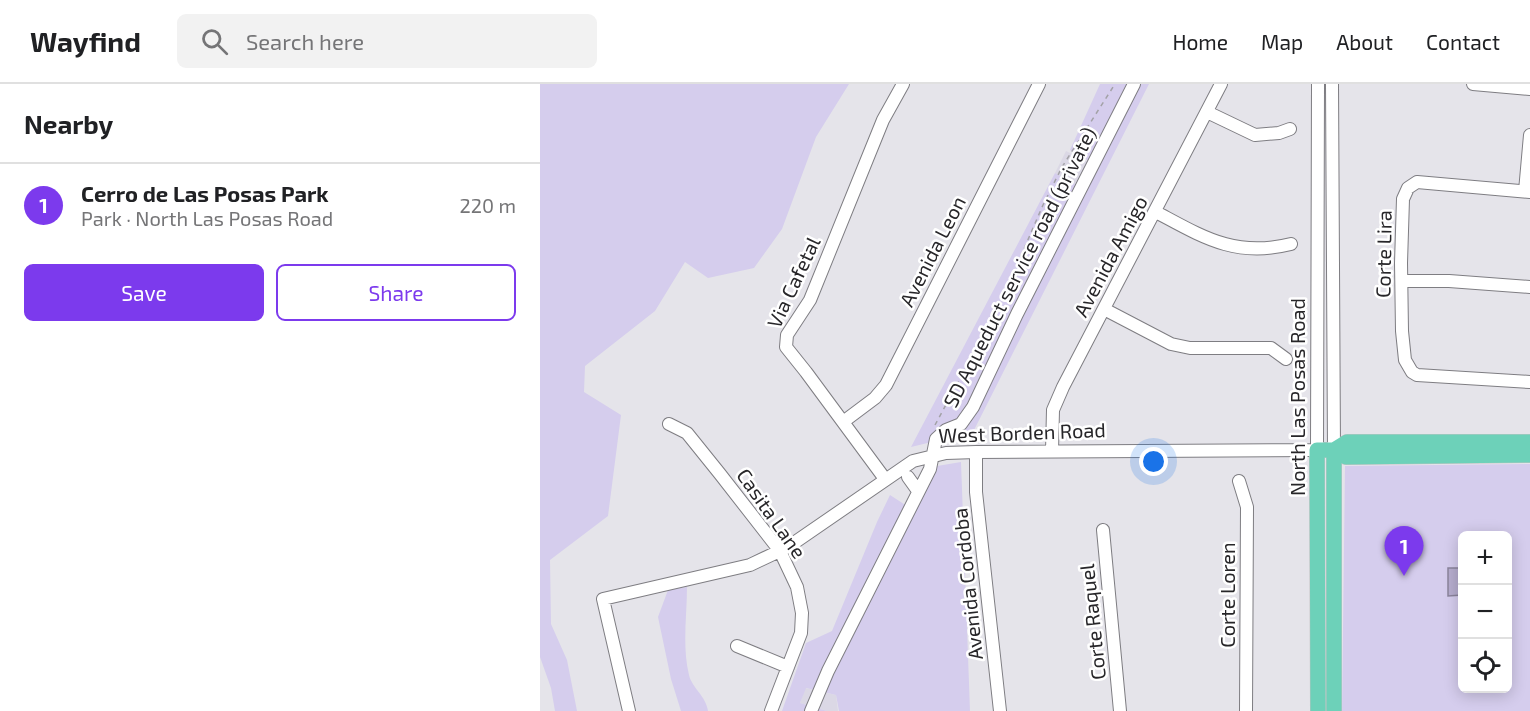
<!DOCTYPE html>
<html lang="en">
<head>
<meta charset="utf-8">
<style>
  body { margin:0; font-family:"Exo 2",sans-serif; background:#f2f2f2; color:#202124 }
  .controls { position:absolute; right:18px; bottom:18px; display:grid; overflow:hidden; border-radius:9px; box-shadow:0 3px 15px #0003 }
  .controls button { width:54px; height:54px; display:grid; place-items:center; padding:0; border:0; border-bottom:2px solid #e0e0e0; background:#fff; color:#202124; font:30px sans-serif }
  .you { position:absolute; left:614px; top:378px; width:21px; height:21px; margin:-15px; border:4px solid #fff; border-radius:50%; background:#1a73e8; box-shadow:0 0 0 9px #1a73e833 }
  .badge { display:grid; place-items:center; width:39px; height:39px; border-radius:50%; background:#7c3aed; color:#fff; font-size:20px; font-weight:700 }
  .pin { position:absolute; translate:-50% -50px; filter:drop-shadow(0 2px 3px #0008) }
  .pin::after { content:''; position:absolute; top:32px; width:21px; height:18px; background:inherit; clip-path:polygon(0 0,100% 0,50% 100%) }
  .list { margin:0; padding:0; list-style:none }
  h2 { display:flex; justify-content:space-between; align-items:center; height:78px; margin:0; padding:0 24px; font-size:26px }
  h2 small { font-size:20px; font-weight:400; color:#757577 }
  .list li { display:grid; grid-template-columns:39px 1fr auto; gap:18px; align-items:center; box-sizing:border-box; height:84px; padding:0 24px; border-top:2px solid #e0e0e0 }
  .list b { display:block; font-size:22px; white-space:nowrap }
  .list p { margin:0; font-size:20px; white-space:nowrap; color:#757577 }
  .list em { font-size:20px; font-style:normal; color:#757577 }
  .actions { display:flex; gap:12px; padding:18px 24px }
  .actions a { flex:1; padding:14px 0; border:2px solid #7c3aed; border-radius:9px; text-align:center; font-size:21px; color:#7c3aed }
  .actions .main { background:#7c3aed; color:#fff }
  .icon { flex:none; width:33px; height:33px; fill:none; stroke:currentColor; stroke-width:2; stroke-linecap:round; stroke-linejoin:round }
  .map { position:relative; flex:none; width:990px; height:627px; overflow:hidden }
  header { display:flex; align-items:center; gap:36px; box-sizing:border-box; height:84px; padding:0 30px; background:#fff; border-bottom:2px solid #e0e0e0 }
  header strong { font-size:28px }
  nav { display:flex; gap:33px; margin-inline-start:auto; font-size:21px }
  .search { width:420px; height:54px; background:#f2f2f2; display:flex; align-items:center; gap:15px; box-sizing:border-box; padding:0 21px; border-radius:9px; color:#757577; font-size:22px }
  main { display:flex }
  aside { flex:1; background:#fff }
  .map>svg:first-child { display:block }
</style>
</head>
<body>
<header>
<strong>Wayfind</strong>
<div class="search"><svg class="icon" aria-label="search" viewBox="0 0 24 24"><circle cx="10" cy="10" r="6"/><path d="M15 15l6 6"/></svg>Search here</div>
<nav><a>Home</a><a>Map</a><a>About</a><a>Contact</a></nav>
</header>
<main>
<aside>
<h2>Nearby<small></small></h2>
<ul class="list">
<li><span class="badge">1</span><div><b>Cerro de Las Posas Park</b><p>Park · North Las Posas Road</p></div><em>220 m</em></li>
</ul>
<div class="actions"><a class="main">Save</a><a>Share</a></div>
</aside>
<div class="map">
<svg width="990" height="627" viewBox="0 0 990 627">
  <rect width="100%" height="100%" fill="#e5e4ea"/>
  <path fill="#dbd8e5" d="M526,67l31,15 -12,24 -30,-17z
    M265,604l31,7 2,16h-11l-27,-8z"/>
  <path fill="#d5cded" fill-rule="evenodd" d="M0,0h309l-33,53 -34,92 -28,39 -46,10 -23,-16 -30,49 -70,55 -1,26 37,23 -13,101 -58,44 1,64 16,36 10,51h-22l-4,-23 -11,-31z
    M560,0h49l-179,354 -30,2 -29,7 144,-274 30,17 12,-24 -27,-16z
    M421,378l9,249h-131l-3,-16 -30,-7 -6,15 27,8h-45l24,-68 26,-12 45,-109 13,-27 23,15 11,-29 13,-15z
    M990,380v247h-188l3,-245zM922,452h46v152h-46z
    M147,503c0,29 -5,59 2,88 3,13 17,21 19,36h-27l-10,-32 -13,-62 10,-27z"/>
  <path fill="#b6adce" stroke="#8b849c" stroke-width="1.5" d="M908,484h14v27l-14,1z"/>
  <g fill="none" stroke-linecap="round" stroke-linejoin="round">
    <g stroke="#7e7d82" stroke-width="14">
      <path id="minor" d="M792,0l2,366
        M933,0l57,5
        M667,28l48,23 24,-2 11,-4
        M985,107l5,-56
        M990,108l-113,-10 -9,6 -5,11 -2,64 1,68 3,29 7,12 5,3 113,7
        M616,128c47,25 79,46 135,32
        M862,197h47l81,6
        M564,225l67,35 19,4h81l15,11
        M303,338l32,-24 11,-13 153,-301
        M129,340l18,9 33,41 60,77 17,36 5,26 -1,20 -30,78
        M512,367l1,-41 10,-23 158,-303
        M436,368v40l24,219
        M368,393l10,14
        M345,395l-79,-107 -20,-25 1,-12 23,-35 73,-180 20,-36
        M699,397l8,26 -1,204
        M563,446l17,181
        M197,562l51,21
        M89,627l-26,-112 147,-34 38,-18 125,-86 33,-8 30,-1 341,-2 1,-366
        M271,627l17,-40 102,-202 6,-30 10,-9 15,-6 12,-17 44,-93 117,-230"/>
    </g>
    <g stroke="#c3c2c3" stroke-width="16">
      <path id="major" d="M794,366v261
        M794,366l13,-8h183
        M778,627l-1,-261h17l12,7 184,-2"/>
    </g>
    <path stroke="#a3a2a7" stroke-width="1.5" stroke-dasharray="4.5 4.5" stroke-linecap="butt" d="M395,341l63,-116 45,-104 19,-38 53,-83"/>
    <use href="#minor" stroke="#fff" stroke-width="12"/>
    <use href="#major" stroke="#6dd1b9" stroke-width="15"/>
  </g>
  <g text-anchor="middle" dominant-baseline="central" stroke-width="5" stroke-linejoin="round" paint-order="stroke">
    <g font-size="20" fill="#272629" stroke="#fff">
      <text transform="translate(392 167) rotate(-63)">Avenida Leon</text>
      <text transform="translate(843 170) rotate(-89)">Corte Lira</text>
      <text transform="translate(570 172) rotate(-62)">Avenida Amigo</text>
      <text transform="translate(479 183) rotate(-63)">SD Aqueduct service road (private)</text>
      <text transform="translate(253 198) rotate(-65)">Via Cafetal</text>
      <text transform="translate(757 313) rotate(-90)">North Las Posas Road</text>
      <text transform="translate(482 348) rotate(-2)">West Borden Road</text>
      <text transform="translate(232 429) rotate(55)">Casita Lane</text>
      <text transform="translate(427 500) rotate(-96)">Avenida Cordoba</text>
      <text transform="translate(687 511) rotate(-90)">Corte Loren</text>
      <text transform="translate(552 538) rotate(-96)">Corte Raquel</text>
    </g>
  </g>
</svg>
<div class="controls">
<button>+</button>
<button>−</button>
<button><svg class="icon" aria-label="locate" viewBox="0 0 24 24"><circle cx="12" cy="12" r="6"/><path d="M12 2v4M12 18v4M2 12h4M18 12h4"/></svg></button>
</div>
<div class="you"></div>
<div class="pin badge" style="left:864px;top:492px">1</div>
</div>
</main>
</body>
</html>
